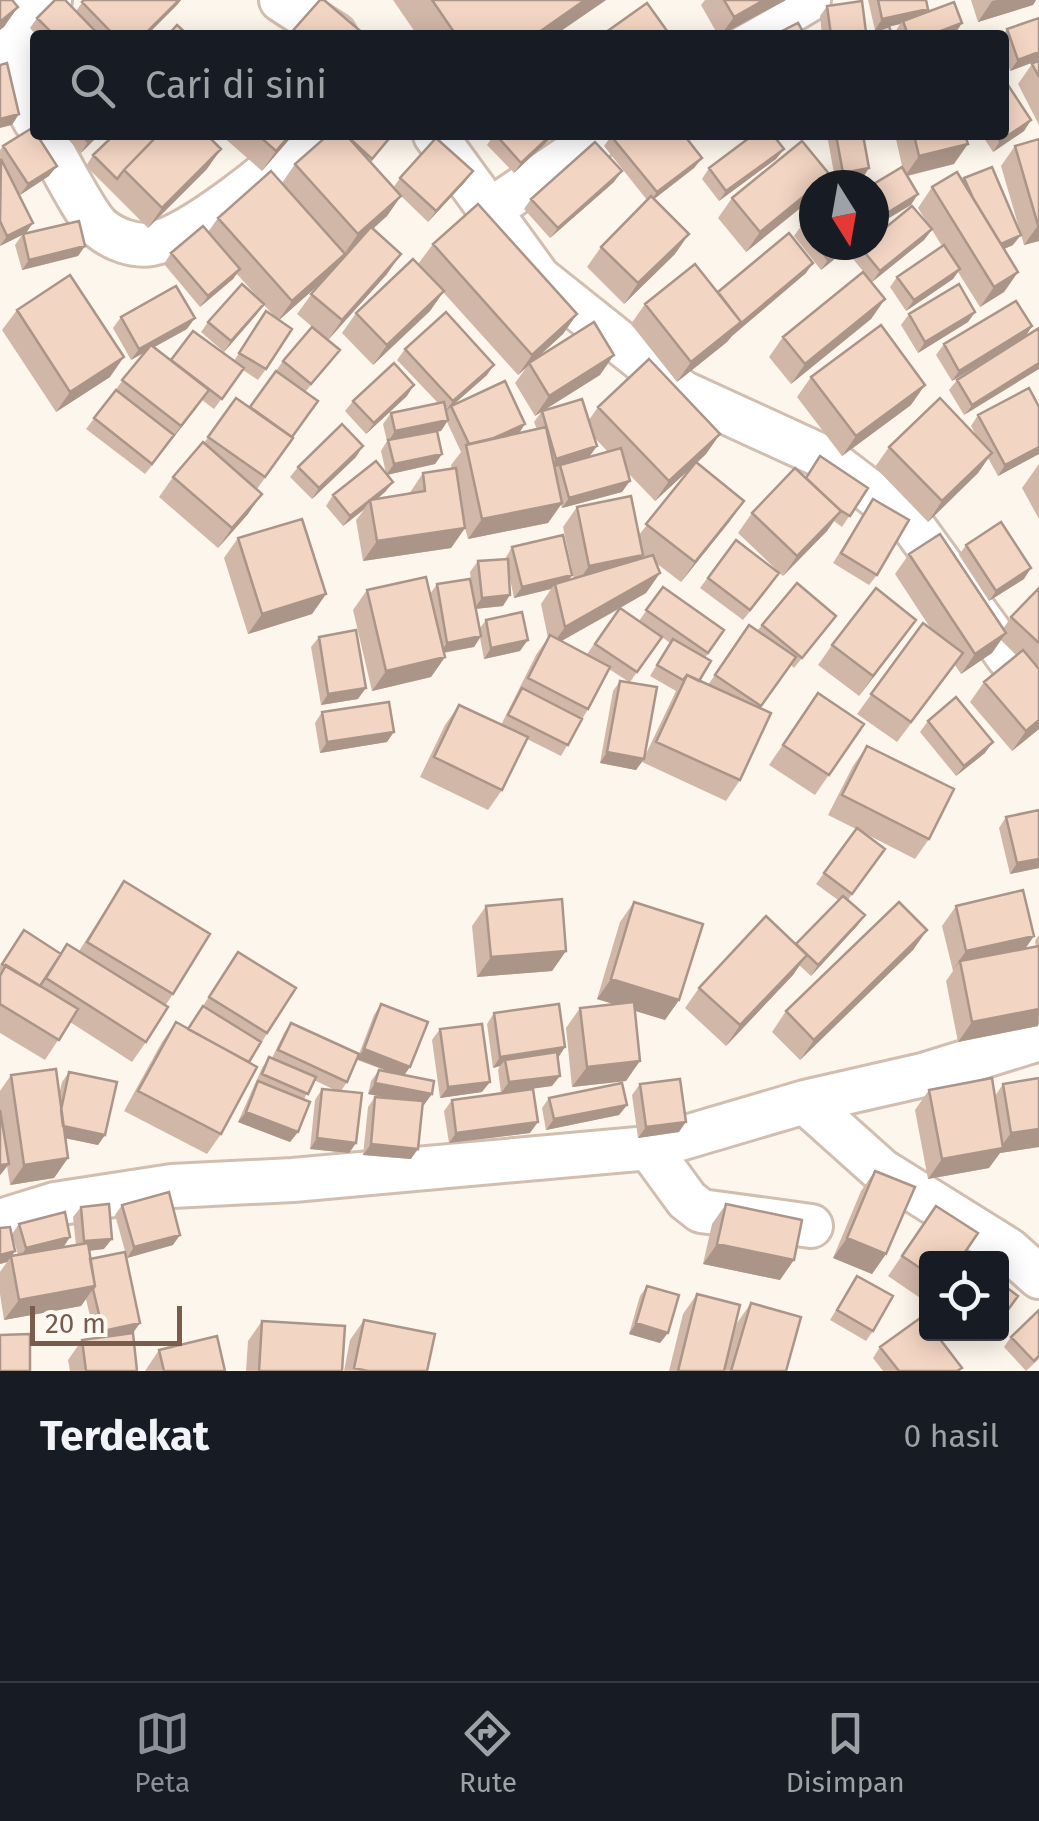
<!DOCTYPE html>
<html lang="id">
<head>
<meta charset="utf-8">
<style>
  body { margin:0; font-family:"Fira Sans",sans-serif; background:#242831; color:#f1f3f6 }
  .controls { position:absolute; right:30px; bottom:30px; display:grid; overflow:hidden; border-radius:10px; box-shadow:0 5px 25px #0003 }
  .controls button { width:90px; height:90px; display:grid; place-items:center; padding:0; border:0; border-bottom:2px solid #363941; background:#171b24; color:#f1f3f6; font:50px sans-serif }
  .compass { position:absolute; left:799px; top:170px; width:90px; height:90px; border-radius:50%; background:#171b24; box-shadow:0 5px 25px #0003; rotate:169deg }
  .scale { position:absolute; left:30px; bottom:25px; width:152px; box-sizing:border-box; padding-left:10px; border:5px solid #7a5c4d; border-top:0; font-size:28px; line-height:35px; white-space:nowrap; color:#7a5c4d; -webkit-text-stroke:8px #fffaf3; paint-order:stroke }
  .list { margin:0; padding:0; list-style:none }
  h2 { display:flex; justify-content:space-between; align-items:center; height:130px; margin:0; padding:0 40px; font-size:42px }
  h2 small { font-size:32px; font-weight:400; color:#9ea1a6 }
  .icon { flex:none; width:55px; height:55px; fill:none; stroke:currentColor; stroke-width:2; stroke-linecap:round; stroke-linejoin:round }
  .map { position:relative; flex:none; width:1039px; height:1371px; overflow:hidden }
  .search { position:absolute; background:#171b24; box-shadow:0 5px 25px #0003; left:30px; right:30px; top:30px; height:110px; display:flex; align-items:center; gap:25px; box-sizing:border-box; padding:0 35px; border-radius:10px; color:#9ea1a6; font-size:38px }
  .sheet { height:310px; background:#171b24 }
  nav { display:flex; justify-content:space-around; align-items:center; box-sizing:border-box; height:140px; border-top:2px solid #363941; background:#171b24; font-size:28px; color:#9ea1a6 }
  nav a { display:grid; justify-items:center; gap:5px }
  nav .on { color:#8c9099 }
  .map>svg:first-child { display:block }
</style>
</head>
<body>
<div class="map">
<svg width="1039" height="1371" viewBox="0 0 1039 1371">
  <rect width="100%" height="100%" fill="#fdf6ec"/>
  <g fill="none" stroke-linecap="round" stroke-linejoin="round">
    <g stroke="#d1beb0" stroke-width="48">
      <path id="street" d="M281,0l54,35
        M751,35l58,-35
        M35,121c-16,-27 -35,-73 -12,-101 7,-7 19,-14 27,-20
        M43,135c13,20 42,80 57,93 13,11 34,19 51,16 41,-7 127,-79 159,-109
        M435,135l104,143 143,114 144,66 84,64 98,135 31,25
        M490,210l111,-75
        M805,1102l76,68 128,80 30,27
        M649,1148l38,52 14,11 110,15
        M0,1221l55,-17 117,-18 121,-6 356,-32 156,-46 118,-27 116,-36"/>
    </g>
    <use href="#street" stroke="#fff" stroke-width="42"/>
  </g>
  <path fill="#d1b7a8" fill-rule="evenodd" d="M84,0l94,4 -31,31h-111l-6,-7 7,-10 39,-7z
    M393,0h213l-51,35h-138z
    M705,0h81l-62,35h-6l-17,-30z
    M868,0h58l2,9 -3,4 30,21 -59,1 -1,-3 5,-8 -25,6z
    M971,0h65l-3,5 -55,17z
    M827,6l37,29h-42l-2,-19z
    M1039,18v107l-21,-41 14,-20 5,-3 -27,10 -6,-18v-18h-1l4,-6z
    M1031,120l-7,11 -31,21 -11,-17h22z
    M64,135h35l-18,18z
    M221,135h72l-31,36z
    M393,135l-22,27 22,26 7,-10 73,-7 -8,11 -37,40 -27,-26 -14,20 -14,13 14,45 -59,66 -31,-26 22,-30 -40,36 -13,49 -8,11 -15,-10 -29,39 -12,-9 -57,74 -59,-45 58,-77 -13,8 -18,-32 8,-11 66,12 -33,18 17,13 63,1 32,-50 9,6 -11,-12 -40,47 -23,-20 7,-10 51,-23 -22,-25 -4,5 -33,28 -36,-43 7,-11 37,-21 10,-14 64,-35 13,-19z
    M494,135h58l-38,38 -27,-28z
    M612,135l90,23 -8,10 -40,31 21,55 -51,50 -37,-37 14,-20 46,-47 -43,-54z
    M827,135h36l-1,44 -26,5z
    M895,135h70l-11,29 -46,12 3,29z
    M1039,139v102l-15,4 -23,-79 14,-20z
    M3,146l46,30 -29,19 -4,-7 9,46 60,12 -7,10 -56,14 -7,-25 7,-10 -22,11v-96z
    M784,149l-8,10 -57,42 -17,-22 7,-11z
    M93,155l114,14 -59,59 -62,-62z
    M964,178l49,67 -9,4 14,23 -14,20 -24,15 -22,-35 -5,7 -47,32 -16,-24 7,-10 45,-31 -10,-16 -8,10 -52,42 -19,-23 8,-11 70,-19 -13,-21 14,-21 30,-6z
    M614,182l-64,56 -26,-29 7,-10z
    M814,185v12l-68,55 -28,-34 14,-20z
    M814,215v30h38l-31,25 -27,-34 7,-10z
    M433,244l144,70 -14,20 -28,26 65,15 -58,36 47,9 9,-13 122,27 -14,20 -9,9 33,58 -49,61 -25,-19 4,10 -14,20 -26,15 19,13 24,-34 61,43 -19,28 -6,23 9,4 41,-60 8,6 5,-6 74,-9 -42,52 -3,-3 -31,43 -20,72 -14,21 -84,-39 1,-2 -7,10 -36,-7 13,-72 7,-10 9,1 -20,-13 -21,40 -27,47 -34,-17 -25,51 -14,20 -68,-33 25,-52 14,-20 42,20 35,-70 12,-17 -7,-34 10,-15 -37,9 -5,-24 -6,32 -27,3 4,19 6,-8 34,31 -36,8 -4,-21 -6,9 -30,6 1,4 -14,20 -59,14 -19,-81 14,-20 63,4 7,-10 35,6 -2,-18 8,-11 27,-2 7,-12 60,28 -3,5 5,-1 -11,-52 14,-20 62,28 54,-69 -38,35 -28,-29 -5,20 -60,16 -1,-3 -13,18 -80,16 -3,-11 -14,20 -88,13 -7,-41 8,-10 -21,16 -17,-20 7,-11 53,-22 -5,-22 6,-10 -4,-17 8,-11 47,-10 -41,-43 8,-11 82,26 -34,30 66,28 18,-4 -3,-7 8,-11 -7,5 -20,-33 11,-15 -8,7 -75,-83 -13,19 -57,54 -31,-32 14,-20 62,-49zM447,422l14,30 -10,13 1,4 -29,4 -14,21 -32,5 8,-7 8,-10 -6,-7 48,-11 7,-10 -5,-23h4zM594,437l14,15 -19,5 8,-11zM619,609l-32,45 -26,-13zM662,637l8,6 -20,33 26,15 -32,67 -14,-76z
    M806,273l-74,63 -5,6 -50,40 -46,-58 14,-20 73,-12z
    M885,299l-14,20 -80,65 -22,-27 14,-20z
    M17,310l93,67 -54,35 -54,-82z
    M975,312l-7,10 -50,31 -17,-28 8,-11z
    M1032,326l-6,10 -62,79 -15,-25 8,-10 55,-35 -60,36 -16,-26 8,-11z
    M332,360l-27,32 -12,46 -36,51 -9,25 -30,34 -59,-51 14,-20 31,-34 32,-45 14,9 33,-46z
    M811,377l100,28 -69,51 -45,-59z
    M407,396l-41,38 -21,-23 8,-10z
    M1039,407v47l-41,22 -10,-18 -10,15 -50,49 -53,-55 14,-20 88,-10 -6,-11 7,-11z
    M356,457l-44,42 -22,-22 8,-10z
    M1039,464v55l-17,-31z
    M806,478l62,10 -26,39 -8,-6 -7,10 -44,45 -45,-43 14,-20z
    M873,499l4,76 -8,10 -36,-22z
    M238,538l88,56 -14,20 -64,20 -24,-76z
    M736,540l36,44 -29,36 -43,-32z
    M966,545l58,34 -35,22 -30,-46z
    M909,554l94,75 8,-12 28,-29v141l-27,22 -42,-49 14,-20 32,-27 -15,-15 -9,13 -31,21 -6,-9 -58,77 -40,-28 66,-91 8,6 -36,-55z
    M916,620l-57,76 -41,-31 14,-20z
    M319,637l39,62 -37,6 -10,-58z
    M818,693l46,31 -49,71 -46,-30z
    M322,712l65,30 -67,11 -5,-30z
    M928,721l57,32 -29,23 -36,-44z
    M867,746l62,93 -14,20 -51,-26 21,16 -37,51 17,15 -8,11 -46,50 -12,-11 -6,10 -67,71 -41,-38 14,-20 97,-43 42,-45 -22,-16 40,-55 -28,-14 25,-49z
    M1006,817l33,51 -29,6 -11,-46z
    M124,881l49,113 -8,12 -19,36 -14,20 -62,-40 -25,38 -45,-27v-67l24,-36 37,24 18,-3z
    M634,902l45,98 -14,20 -30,-9 -9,70 -54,6 -6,-59 14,-20 34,-4 -17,-5 23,-77z
    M486,906l80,45 -14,20 -75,6 -5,-51z
    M956,906l78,30 -9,13 11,-3 -1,-5 4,-6v89l-1,2 -80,16 -12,-61 7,-10 -11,-45z
    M927,930l-14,20 -113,110 -28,-28 14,-21z
    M238,952l58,36 -47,74 -28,72 -14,20 -83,-43 38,-69 14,-20 12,7z
    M381,1004l23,71 20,30h-2l-11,54 -48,-4 5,-48 7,-10 17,1 -24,-4 3,-13 8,-11 11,2 -33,-12 -10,22 -6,9 15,52 -7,10 -39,-4 5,-49 7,-11 15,2 -23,-11 -10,19 -6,33 -8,10 -52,-20 24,-54 7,-11 3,1 12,-25 7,-10 68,31 15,-39z
    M494,1013l64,45 -6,28 -51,7 -3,-23 2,-4 -7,2 -6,-44z
    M440,1029l42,63 -42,6 -8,-58z
    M69,1072l36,63 -7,10 -33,-7 3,20 -14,20 -44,7 -3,-19 -7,9v-84l11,-16 48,20 3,-13z
    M640,1084l39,48 -41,6 -6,-43z
    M1003,1084l36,63 -39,6 -11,15 -61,11 -13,-69 14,-20 66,6z
    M549,1098l78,7 -8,10 -73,15 -4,-22z
    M452,1100l78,33 -81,10 -5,-32z
    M875,1171l11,83 -14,20 -39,-16 28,-67z
    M726,1204l54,76 -77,-16 9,-40z
    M122,1205l51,40 -46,13 -12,-43z
    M936,1206l-10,52v44l-38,-26z
    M81,1207l23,42 -15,2 1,8 43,74 4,38h-67l-2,-11 14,-20 13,-2 -9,-39 -5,7 -77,14 -4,-26v-22l7,-10 -7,2 15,-13 -3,5 6,-1 -6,-21 7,-10 44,23 13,-2 -3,-28z
    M857,1276l16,55 -7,10 -36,-21z
    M647,1286l13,57 -31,-9 11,-38z
    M697,1294l32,57 8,-28 14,-20 35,68h-117l14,-57z
    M1039,1310v49l-13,12 -22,-24 7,-10z
    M364,1320l63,51h-83l6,-31z
    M262,1321l80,50h-96l2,-30z
    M880,1347l80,24h-77l-10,-13z
    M159,1350l66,21h-80z"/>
  <path fill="#aa9588" d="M179,0h2l-3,4 -31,31h-3z
    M585,0h21l-51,35h-20z
    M764,0h22l-65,35 13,-18z
    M997,0h39l-3,5 -55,17 14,-21z
    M18,7l-14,20 -4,3v-8z
    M928,9l-8,11 -17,1 -3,3 -25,6 7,-11z
    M962,23l-7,11 -25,1z
    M1039,52v8l-29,11 8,-11z
    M19,114l-7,11 -12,3v-9z
    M1031,120l-7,11 -31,21 7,-11z
    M96,135h3l-18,18 7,-11z
    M290,135h3l-31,36 14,-20z
    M551,135h1l-3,5 -35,33 7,-10z
    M968,144l-14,20 -49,12 14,-20z
    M221,149l-14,20 -59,59 14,-20z
    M784,149l-8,10 -57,42 7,-10z
    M702,158l-8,10 -45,35 8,-11z
    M57,166l-8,10 -29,19 8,-11z
    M869,168l-7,11 -26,5 7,-11z
    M473,171l-8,11 -37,40 8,-11z
    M622,171l-8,11 -64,56 8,-10z
    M814,188v9l-68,55 14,-20z
    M918,194l-7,11 -37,22v-6z
    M401,196l-14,20 -43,38 14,-20z
    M33,223l-7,10 -26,13 7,-10z
    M1039,224v17l-15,4z
    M932,229l-8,11 -52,42 8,-11z
    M689,234l-14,20 -51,50 14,-21z
    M1021,235l-8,10 -27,12 8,-10z
    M847,245h5l-31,25 7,-10z
    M85,246l-7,10 -56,14 7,-10z
    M345,254l-14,20 -53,47 14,-20z
    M401,254l-14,20 -59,66 14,-20z
    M813,263l-7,10 -74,63 -5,6 -50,40 14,-20z
    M240,269l-7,10 -33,28 8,-11z
    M960,269l-7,10 -47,32 8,-11z
    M1018,272l-14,20 -24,15 14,-20z
    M444,291l-14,20 -57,54 14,-20z
    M885,299l-14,20 -80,65 14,-20z
    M264,304l-7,10 -33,38 7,-11z
    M975,312l-7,10 -50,31 7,-11z
    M577,314l-14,20 -45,41 14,-20z
    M195,318l-8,11 -56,31 8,-11z
    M1032,326l-7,11 -73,44 7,-10z
    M614,355l-14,20 -65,41 14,-20z
    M124,357l-14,20 -54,35 14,-20z
    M1039,363v6l-75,46 8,-10z
    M494,365l-7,10 -42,37 8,-11z
    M414,385l-7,11 -41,38 8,-11z
    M925,385l-14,20 -69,51 14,-20z
    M209,390l-14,20 -50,64 36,-48z
    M448,420l-7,11 -53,11 7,-11z
    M525,424l-7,11 -46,14z
    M720,434l-14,20 -51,47 14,-20z
    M363,446l-7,11 -44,42 7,-11z
    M597,446l-8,11 -40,12 7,-10z
    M1039,447v7l-41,22 7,-11z
    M992,453l-14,20 -50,49 14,-21z
    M442,454l-7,10 -49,11 8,-11z
    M630,481l-8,11 -60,16 7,-10z
    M393,482l-8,10 -14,12 -1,-4 -6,9 -21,17 7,-10z
    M262,494l-14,20 -30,34 14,-20z
    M744,501l-14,20 -49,61 14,-20z
    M562,503l-14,20 -80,16 14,-20z
    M841,511l-14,20 -44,45 14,-20z
    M465,528l-14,20 -88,13 14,-20z
    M643,555l-14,20 -54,11 14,-20z
    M1031,568l-7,11 -35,22 7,-10z
    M660,573l-14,20 -95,54 14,-20z
    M572,575l-7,11 -10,-2 -4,5 -37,9 8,-11z
    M326,594l-14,20 -64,20 14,-20z
    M510,595l-7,11 -29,3 8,-11z
    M916,620l-14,20 -43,56 14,-20z
    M1006,633l-14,20 -31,21 14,-20z
    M481,636l-7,11 -34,6 7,-10z
    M528,640l-8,11 -36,8 7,-11z
    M445,657l-14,20 -59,14 14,-20z
    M366,688l-8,11 -37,6 7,-11z
    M1039,720v9l-27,22 14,-20z
    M394,732l-7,10 -67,11 7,-11z
    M993,742l-8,11 -29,23 8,-10z
    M607,752l37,7 -8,11 -36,-7z
    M1039,859v9l-29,6 7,-11z
    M865,915l-8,11 -46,50 7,-11z
    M927,930l-14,20 -113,110 14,-20z
    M1034,936l-14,20 -60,5 -8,10 14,-20z
    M566,951l-14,20 -75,6 14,-20z
    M807,955l-14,20 -67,71 14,-21z
    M611,979l68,21 -14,20 -68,-21z
    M1039,1009l-1,17 -80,16 14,-20z
    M565,1047l-7,11 -53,2 -5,6 -7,2 7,-11z
    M364,1049l46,18 -7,10 -46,-18z
    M640,1061l-14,20 -54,6 15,-20z
    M560,1076l-8,10 -51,7 8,-11z
    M490,1082l-8,10 -42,6 8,-11z
    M375,1083l57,11 -8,11 -56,-11z
    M627,1105l-8,10 -73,15 8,-11z
    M246,1112l52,20 -8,10 -52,-20z
    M538,1122l-8,11 -81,10 7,-10z
    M686,1122l-7,10 -41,6 8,-11z
    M58,1125l47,10 -7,10 -48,-10z
    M1039,1129v18l-39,6 -11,15 -61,11 14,-20 58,-11 11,-15z
    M317,1138l39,5 -7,10 -39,-4z
    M371,1144l47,5 -7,10 -48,-4z
    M68,1158l-14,20 -44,7 14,-20z
    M9,1164l-8,10 -1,1v-10z
    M180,1235l-7,10 -46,13 7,-11z
    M70,1237l-7,11 -44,11 7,-11z
    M847,1238l39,16 -14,20 -39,-16z
    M112,1239l-8,10 -27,3 7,-11z
    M717,1244l77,16 -14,20 -77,-16z
    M15,1251l-8,11 -7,2v-9z
    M95,1286l-14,20 -77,14 15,-20z
    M140,1323l-7,10 -37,9 7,-11z
    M636,1323l32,10 -8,10 -31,-9z"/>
  <path fill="#f3d5c3" stroke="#aa9588" stroke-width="2.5" d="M0,0h12l6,7 -18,15z
    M55,0h10l34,35h-45l-17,-17z
    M84,0h95l-35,35h-30l-32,-33z
    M320,0h4l41,35h-76z
    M432,0h153l-50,35h-79z
    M724,0h40l-30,17z
    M878,0h48l2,9 -46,10z
    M862,1l4,31 -35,3 -4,-29z
    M954,2l8,21 -32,12h-22l-5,-14z
    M647,3l23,32h-68z
    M1039,18v34l-21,8 -11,-31z
    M798,23l7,12h-31z
    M177,25l11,10h-20z
    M889,26l3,9h-27z
    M1039,60v17l-7,-13z
    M7,63l12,51 -19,5v-54z
    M1004,79l27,41 -31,21 -4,-6h8z
    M32,128l3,7h2l20,31 -29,18 -25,-38z
    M81,135h15l-8,7z
    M114,135h44l-34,35 -7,9 -24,-24z
    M158,135h49l14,14 -59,59 -38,-38z
    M258,135h32l-14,16z
    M328,135h18l55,61 -43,38 -63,-70z
    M346,135h46l-20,24z
    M496,135h55l-30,28z
    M684,135l18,23 -45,34 -46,-56z
    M753,135h20l11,14 -58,42 -17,-23z
    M836,135h27l6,33 -26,5z
    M914,135h51l3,9 -49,12z
    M436,138l37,33 -37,40 -36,-33z
    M1039,139v85l-1,1 -23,-79z
    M802,141l28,34 -12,10h-4v3l-54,44 -28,-34z
    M595,142l27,29 -64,57 -27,-29z
    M1,159l32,64 -26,13 -7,-15z
    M902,167l16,27 -44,27v-36h-2z
    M992,167l29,68 -20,9 -28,-46 -9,-20z
    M271,171l74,83 -53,47 -74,-83z
    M957,172l61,100 -24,15 -62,-100z
    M651,196l38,38 -51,49 -37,-36z
    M478,204l99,110 -45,41 -99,-111z
    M912,206l20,23 -52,42 -19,-23 4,-3h9v-8z
    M814,215v27l-13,-16z
    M79,221l6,25 -56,14 -6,-26z
    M203,226l37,43 -32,27 -37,-43z
    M371,227l30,27 -59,66 -31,-26z
    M789,233l24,30 -74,62 2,-3 -23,-30z
    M817,245h30l-19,15z
    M944,245l16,24 -46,31 -17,-23z
    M413,259l31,32 -57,54 -31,-32z
    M695,264l46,58 -50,40 -46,-58z
    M863,272l22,27 -80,65 -22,-27z
    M70,275l54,82 -54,35 -53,-82z
    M242,284l22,20 -33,37 -23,-19z
    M959,284l16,28 -50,30 -16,-28z
    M176,286l19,32 -56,31 -18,-32z
    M1016,301l16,25 -73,45 -15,-27z
    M266,311l26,18 -26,40 -27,-16z
    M446,312l48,53 -41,36 -48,-52z
    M594,322l20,33 -65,41 -20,-33z
    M881,325l44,60 -69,51 -45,-59z
    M312,327l28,23 -29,34 -28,-23z
    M1039,328v35l-67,42 -15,-25z
    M193,331l51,37 -22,31 -51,-39z
    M151,345l58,45 -28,36 -59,-46z
    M649,359l71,75 -51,47 -71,-74z
    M394,363l20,22 -40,38 -21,-22z
    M276,371l42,30 -26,36 -42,-30z
    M505,381l20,43 -31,14 -25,6 -18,-38z
    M1029,388l10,19v40l-34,18 -27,-50z
    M116,390l58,45 -22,29 -58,-46z
    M236,398l57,40 -28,39 -57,-40z
    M940,398l52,55 -50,48 -53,-54z
    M582,399l15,47 -41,13 -14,-48z
    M444,402l4,18 -53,11 -4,-18z
    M342,424l21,22 -44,42 -21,-21z
    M546,427l16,76 -80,16 -16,-74z
    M437,431l5,23 -48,10 -6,-24z
    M203,442l59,52 -30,34 -59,-51z
    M621,448l9,33 -61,17 -9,-33z
    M820,456l48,32 -18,28 -10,-6 -34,-32z
    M376,461l17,21 -43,34 -17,-21z
    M696,462l48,39 -49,61 -49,-38z
    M456,468l9,60 -88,13 -7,-41 55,-9 -2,-18z
    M795,468l46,43 -44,45 -45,-43z
    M631,496l12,59 -54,11 -12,-59z
    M873,499l36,21 -32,55 -36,-22z
    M302,519l24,75 -64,20 -24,-76z
    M1001,522l30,46 -35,23 -30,-46z
    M940,534l66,99 -31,21 -66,-100z
    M563,535l9,40 -50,12 -10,-40z
    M736,540l43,33 -29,37 -42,-32z
    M653,555l7,18 -95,54 -10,-43z
    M508,559l2,36 -28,3 -4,-37z
    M426,577l19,80 -59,14 -19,-81z
    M470,579l11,57 -34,7 -10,-59z
    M797,583l39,33 -34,42 -40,-33z
    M663,587l61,43 -16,23 -62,-43z
    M876,588l40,32 -43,56 -41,-31z
    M1039,588v55l-28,-26z
    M620,608l42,29 -25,35 -42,-28z
    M522,612l6,28 -37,8 -5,-28z
    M923,623l40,30 -52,69 -40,-28z
    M749,625l47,32 -35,49 -46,-31z
    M356,630l10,58 -38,6 -9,-57z
    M550,635l60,32 -22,42 -60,-31z
    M673,639l38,22 -12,20 -12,-6 -4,5 -26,-15z
    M1023,650l16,19v51l-13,11 -42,-49z
    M687,675l84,38 -31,67 -84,-38z
    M620,681l37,6 -13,72 -37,-7z
    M522,688l60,31 -14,26 -60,-30z
    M818,693l46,31 -35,51 -46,-30z
    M956,697l37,45 -29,24 -36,-45z
    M389,702l5,30 -67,10 -5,-30z
    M459,705l69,32 -26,53 -68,-33z
    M867,746l87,43 -25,50 -87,-44z
    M1039,810v49l-22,4 -11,-46z
    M857,828l28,21 -33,45 -28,-21z
    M124,881l86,53 -37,60 -86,-52z
    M1023,890l11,46 -68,15 -10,-45z
    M843,896l22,19 -47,50 -22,-21z
    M562,899l4,52 -75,6 -5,-51z
    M634,902l69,22 -24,76 -68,-21z
    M899,902l28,28 -113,110 -28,-29z
    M766,916l41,39 -67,70 -41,-37z
    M24,930l37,24 -21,32 -38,-22z
    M67,944l101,63 -22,35 -100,-64z
    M1039,946v63l-67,13 -12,-61z
    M238,952l58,36 -29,45 -58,-36z
    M6,965l72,44 -19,31 -59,-36v-28z
    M634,1002l6,59 -53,6 -7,-59z
    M381,1004l47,18 -18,45 -46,-18z
    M559,1004l6,43 -65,10 -6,-44z
    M203,1006l58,36 -12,20 -61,-33z
    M176,1022l81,45 -36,67 -83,-43z
    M291,1023l68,31 -12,28 -69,-32z
    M482,1024l8,58 -42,5 -8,-58z
    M557,1052l3,24 -51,6 -4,-22z
    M269,1057l47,20 -8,17 -46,-20z
    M56,1069l12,89 -44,7 -13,-90z
    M379,1070l55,11 -2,13 -57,-11z
    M69,1072l48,10 -12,53 -42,-9 -2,-16z
    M992,1078l11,70 -61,11 -13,-69z
    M1039,1078v51l-28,4 -8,-49z
    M680,1079l6,43 -40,5 -6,-43z
    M258,1081l52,21 -12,30 -52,-20z
    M622,1083l5,22 -73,14 -5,-21z
    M322,1089l40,4 -6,50 -39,-5z
    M533,1089l5,33 -82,11 -4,-33z
    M375,1097l48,4 -5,48 -47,-5z
    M0,1110l9,54 -9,1z
    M875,1171l40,16 -29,67 -39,-16z
    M169,1192l11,43 -46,12 -12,-42z
    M109,1204l3,35 -28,2 -3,-34z
    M726,1204l76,16 -8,40 -77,-16z
    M936,1206l42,27 -17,25h-35v14l-24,-16z
    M65,1212l5,25 -44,11 -7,-24z
    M10,1227l5,24 -15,4v-27z
    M88,1243l7,43 -76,14 -8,-44z
    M125,1252l15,71 -37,8 -10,-42 2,-3 -5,-27z
    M857,1276l36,20 -20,35 -36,-21z
    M1002,1284l16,12 -16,22z
    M647,1286l32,9 -11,38 -32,-10z
    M697,1294l43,11 -16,66h-46z
    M751,1303l50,14 -15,54h-55z
    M1039,1310v46l-5,5 -23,-24z
    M923,1316l3,5v13h10l26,34 -5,3h-58l-19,-24z
    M364,1320l71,14 -8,37h-59l-14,-3z
    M262,1321l83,5 -3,45h-83z
    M133,1333l4,38h-51l-4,-31z
    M30,1334v37h-30v-36z
    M217,1336l8,35h-61l-5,-21z"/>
</svg>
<div class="controls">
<button><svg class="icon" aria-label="locate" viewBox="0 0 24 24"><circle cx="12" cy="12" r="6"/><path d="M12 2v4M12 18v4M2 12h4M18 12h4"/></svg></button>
</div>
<svg class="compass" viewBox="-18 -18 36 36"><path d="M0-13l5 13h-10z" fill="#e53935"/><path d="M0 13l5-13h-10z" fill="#9ea1a6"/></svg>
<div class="scale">20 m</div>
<div class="search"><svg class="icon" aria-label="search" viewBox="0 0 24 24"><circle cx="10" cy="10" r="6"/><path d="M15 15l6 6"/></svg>Cari di sini</div>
</div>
<section class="sheet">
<h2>Terdekat<small>0 hasil</small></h2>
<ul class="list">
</ul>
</section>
<nav>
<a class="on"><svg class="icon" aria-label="map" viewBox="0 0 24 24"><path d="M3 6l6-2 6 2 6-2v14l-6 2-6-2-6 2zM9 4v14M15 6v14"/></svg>Peta</a>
<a><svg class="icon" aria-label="directions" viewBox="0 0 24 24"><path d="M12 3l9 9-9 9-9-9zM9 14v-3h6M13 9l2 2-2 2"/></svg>Rute</a>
<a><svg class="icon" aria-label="saved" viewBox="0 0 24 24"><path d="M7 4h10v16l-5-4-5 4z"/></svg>Disimpan</a>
</nav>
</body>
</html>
